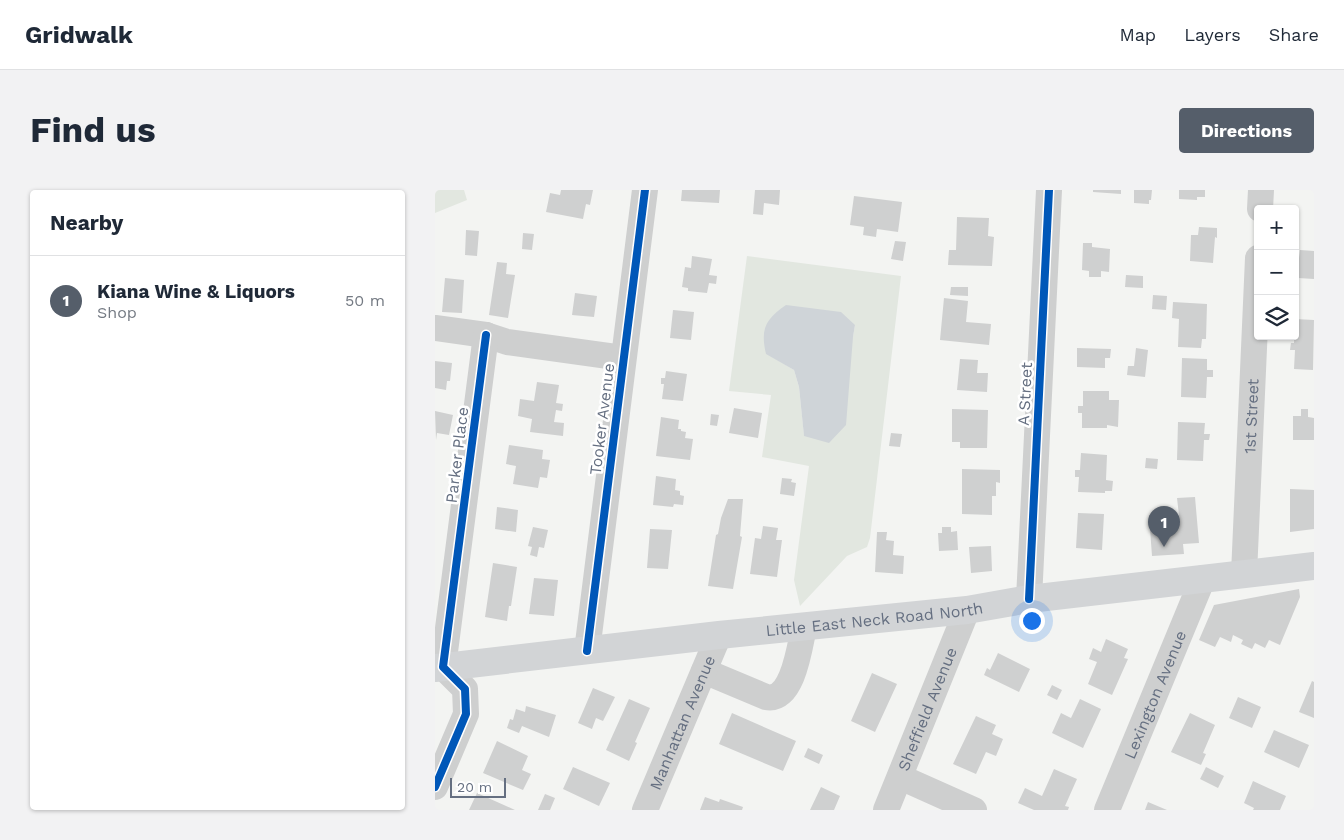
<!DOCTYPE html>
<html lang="en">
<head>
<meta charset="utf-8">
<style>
  body { margin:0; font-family:"Work Sans",sans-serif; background:#f2f2f3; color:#1f2937 }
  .controls { position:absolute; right:15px; top:15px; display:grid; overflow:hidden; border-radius:5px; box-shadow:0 1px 4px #0004 }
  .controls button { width:45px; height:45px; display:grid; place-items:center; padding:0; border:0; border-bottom:1px solid #e0e1e3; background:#fff; color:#1f2937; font:25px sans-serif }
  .scale { position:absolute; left:15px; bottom:12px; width:56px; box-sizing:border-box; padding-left:5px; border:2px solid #656f81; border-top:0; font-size:14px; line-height:18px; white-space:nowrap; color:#656f81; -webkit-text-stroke:4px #fff; paint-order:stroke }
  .you { position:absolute; left:596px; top:430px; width:18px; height:18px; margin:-12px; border:4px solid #fff; border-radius:50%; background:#1a73e8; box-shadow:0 0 0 8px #1a73e833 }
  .badge { display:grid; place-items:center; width:32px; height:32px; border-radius:50%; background:#555e6a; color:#fff; font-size:16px; font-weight:700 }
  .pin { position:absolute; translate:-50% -41px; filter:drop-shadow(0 1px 2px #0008) }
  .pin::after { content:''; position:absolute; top:26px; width:18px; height:15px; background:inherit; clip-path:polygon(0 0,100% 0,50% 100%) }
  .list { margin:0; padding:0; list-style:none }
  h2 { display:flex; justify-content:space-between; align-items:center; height:65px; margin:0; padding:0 20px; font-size:21px }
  h2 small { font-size:16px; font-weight:400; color:#747a83 }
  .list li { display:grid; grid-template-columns:32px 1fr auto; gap:15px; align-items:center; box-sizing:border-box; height:90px; padding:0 20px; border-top:1px solid #e0e1e3 }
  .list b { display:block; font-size:19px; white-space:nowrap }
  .list p { margin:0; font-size:16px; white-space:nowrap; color:#747a83 }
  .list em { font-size:16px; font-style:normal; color:#747a83 }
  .icon { flex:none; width:28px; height:28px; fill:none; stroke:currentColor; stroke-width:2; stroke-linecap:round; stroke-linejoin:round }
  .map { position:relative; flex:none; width:879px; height:620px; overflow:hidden; border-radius:5px }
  header { display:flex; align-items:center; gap:30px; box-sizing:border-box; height:70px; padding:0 25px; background:#fff; border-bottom:1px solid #e0e1e3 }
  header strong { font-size:24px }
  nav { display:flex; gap:28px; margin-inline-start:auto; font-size:18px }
  .intro { display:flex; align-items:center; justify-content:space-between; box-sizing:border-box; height:120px; padding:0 30px }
  h1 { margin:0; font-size:35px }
  .button { padding:12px 22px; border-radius:5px; background:#555e6a; color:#fff; font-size:18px; font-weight:700 }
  main { display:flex; gap:30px; padding:0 30px }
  aside { flex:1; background:#fff; border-radius:5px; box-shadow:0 1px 4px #0004 }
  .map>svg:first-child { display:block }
</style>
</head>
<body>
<header>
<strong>Gridwalk</strong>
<nav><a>Map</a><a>Layers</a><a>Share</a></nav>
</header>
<div class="intro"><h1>Find us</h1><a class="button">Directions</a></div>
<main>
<aside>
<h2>Nearby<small></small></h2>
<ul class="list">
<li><span class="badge">1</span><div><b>Kiana Wine &amp; Liquors</b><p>Shop</p></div><em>50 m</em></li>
</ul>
</aside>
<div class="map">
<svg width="879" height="620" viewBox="0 0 879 620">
  <rect width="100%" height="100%" fill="#f3f4f2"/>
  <path fill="#e2e7e0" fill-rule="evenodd" d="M0,0h29l3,10 -32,13z
    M312,66l154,20 -31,262 -3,9 -20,9 -47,50 -6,-26 15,-114 -47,-9 9,-62 -42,-4zM420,135l-2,12 -49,98 -5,-48 -5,-17 -28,-17z"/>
  <path fill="#cfd4d8" d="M351,115l55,7 14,13 -2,12 -7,88 -17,18 -25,-7 -5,-49 -5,-17 -28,-16c-6,-26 0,-35 20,-49z"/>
  <path fill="#cfd0d0" d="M126,0h32l-3,15 -4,-1 -3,15 -37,-7 4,-19 10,2z
    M247,0h38l-1,13 -38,-2z
    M320,0h25l-1,15 -15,-2 -1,12 -10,-1z
    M658,0h28v4l-28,-2z
    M699,0h18l-1,10h-2v4l-15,-1z
    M744,0h26v7h-8v3l-18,-1z
    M419,6l48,6 -4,30 -21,-3 -1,8 -13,-2 1,-8 -14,-2z
    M522,27l32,1 -1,18 6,1 -2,29 -44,-1 1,-15h7z
    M764,37l18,1v10l-2,-1 -2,26 -23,-2 1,-26h7z
    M31,40l13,1 -2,25 -12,-1z
    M88,43l11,1 -2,16 -10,-1z
    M460,51l11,1 -3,19 -12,-2z
    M648,53h9v4l18,2 -1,23 -8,-1v6h-12v-6l-7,-1z
    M865,60l14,1v28l-16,-1 1,-14h-4v-6h4z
    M257,66l20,3 -3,16 8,1 -1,8 -7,-1 -2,10 -19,-2v-3l-6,-1 3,-20 6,1z
    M62,72l10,1 -1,11 9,1 -7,43 -19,-3z
    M691,85l17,1v12l-18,-1z
    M10,88l19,2 -2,33 -20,-1z
    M516,97h17v9l-18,-1z
    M140,103l22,3 -3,21 -22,-2z
    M718,105l14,1 -1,14 -14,-1z
    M509,108l24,3 -2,21 25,2 -2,21 -49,-5z
    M738,112l34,2 -1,35h-4l-1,9 -23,-1 1,-28 -7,-1z
    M238,120l21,2 -3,28 -21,-2z
    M860,129l19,1 -1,50 -19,-1 1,-19h-5l1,-7h3z
    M642,158l34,1 -1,9h-5v10l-28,-1z
    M701,158l12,2 -3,27 -18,-2 1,-9h6z
    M747,168l25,1v11h6v7h-6l-1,21 -25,-1z
    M525,169l18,1 -1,13h11l-1,19 -30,-2z
    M0,171l17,2 -2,18h-3l-1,9 -11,-2z
    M231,181l21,3 -4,27 -21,-2 2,-15h-3v-6h4z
    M102,192l22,3 -3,18 7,1 -1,7 -6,-1 -2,12 10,1 -1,13 -33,-4 2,-13 -14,-3 2,-17 14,2z
    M648,201h26v9h10l-1,27 -11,-2v3h-25v-15h-4v-7h5z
    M299,218l28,5 -4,25 -29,-5z
    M517,219l36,1 -1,38h-27v-6h-8z
    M866,219h7v8l6,1v22h-21v-24h8z
    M0,221l18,4 -4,20 -12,-2 -1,7z
    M276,224l8,1 -2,11 -7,-1z
    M226,227l18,3 -1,9h3v2l5,1 -1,6 8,1 -3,21 -34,-4z
    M743,232l27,1 -1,11h6l-1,6h-5l-1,21 -26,-1z
    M456,243l11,1 -2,13 -11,-1z
    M74,255l34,5 -1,9 8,1 -3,18 -7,-1 -2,11 -25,-4 3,-18 -10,-2z
    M646,263l26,2 -1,25 7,1 -1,10h-7v2l-27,-1 1,-15h-4v-7h5z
    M711,268l12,1 -1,10 -12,-1z
    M527,279l38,1v13l-4,-1v14h-4v19l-30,-1z
    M221,286l20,3 -1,11 5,1v4l4,1 -1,9 -9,-1 -1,3 -20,-2z
    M347,288l10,1 -1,3 5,1 -2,13 -14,-2z
    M855,299l24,1v39l-24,3z
    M760,307l4,46 -16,1 1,10 -32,2 -3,-41 18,-1 1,5 6,-1 1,6h5l-3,-26z
    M293,309h15l-3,37 2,1 -9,52 -25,-3 8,-51 2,-1 3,-16z
    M62,317l21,3 -2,22 -21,-3z
    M643,323l26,1 -2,36 -26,-2z
    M328,336l15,2 -2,12h6l-5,37 -27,-3 5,-36 6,1z
    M98,337l15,3 -4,18 -5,-1 -2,10 -7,-2 2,-8 -4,-1z
    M507,337h9v5l6,-1 1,19 -19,1 -1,-18h4z
    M215,339l22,1 -4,39 -21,-1z
    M442,342h10l-1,8 8,1 -1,14 11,1 -1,18 -28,-2z
    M556,356l1,25 -21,2 -2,-26z
    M58,373l24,4 -6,39h-2l-2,15 -22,-4z
    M99,388l24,2 -4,36 -25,-2z
    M864,399l1,8 -20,48 -11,-5 -4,8 -10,-5 -3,6 -11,-5 2,-4 -10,-5 -2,7 -11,-5 -5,10 -16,-7 15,-35z
    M671,449l22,10 -4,9 4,1 -16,36 -24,-11 9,-22 -8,-3 4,-11 8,4z
    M563,463l32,16 -11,23 -35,-17 3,-7 3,2z
    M437,483l25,11 -22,48 -24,-11z
    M877,491l2,1v36l-15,-6z
    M617,495l10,5 -5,10 -10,-5z
    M158,498l22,9 -12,24 -7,-3 -4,11 -14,-6z
    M803,507l23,10 -9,21 -23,-10z
    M194,509l21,9 -15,34 2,1 -8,18 -23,-11z
    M645,509l21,10 -18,39 -31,-15 9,-20 10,5z
    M91,516l30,9 -7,22 -27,-11 -3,7 -12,-5 3,-9 3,1 3,-11 9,3z
    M297,523l64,28 -13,30 -64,-27z
    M755,523l25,12 -12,28 3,1 -5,11 -30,-13z
    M541,526l20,9 -4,9 11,5 -7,17 -10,-4 -10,22 -23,-10z
    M839,540l35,15 -10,23 -35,-16z
    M62,551l31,15 -6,14 9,4 -8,16 -40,-17z
    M373,558l15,7 -4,9 -15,-7z
    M138,577l37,16 -11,23 -36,-17z
    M771,577l18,9 -6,12 -18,-9z
    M619,579l23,10 -12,27 4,1 -1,3h-34l-16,-7 7,-15 17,8z
    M818,591l33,15 -6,14h-27l1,-2 -10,-5z
    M386,597l19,9 -6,14h-24z
    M42,603l38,17h-46z
    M110,604l10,4 -5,12h-12z
    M270,607l14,5 1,-3 23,8 -1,3h-42z
    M713,612l19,8h-22z"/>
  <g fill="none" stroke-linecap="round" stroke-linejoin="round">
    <g stroke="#cecfcf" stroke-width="26">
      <path d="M825,19l1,-19"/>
      <path d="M0,138l51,7 21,7 116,16"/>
      <path id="s1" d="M809,384l14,-316"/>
      <path d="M594,409l20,-409"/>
      <path d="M152,461l58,-461"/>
      <path d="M269,481l62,26c27,6 34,-52 38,-70"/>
      <path d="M465,587l74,33"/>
      <path d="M0,597l31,-73 -1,-25 -22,-22 43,-332"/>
      <path id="s2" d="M210,620l74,-175"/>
      <path id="s3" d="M451,620l81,-200"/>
      <path id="s4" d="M672,620l96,-232"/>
    </g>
    <path stroke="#d2d4d6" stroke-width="28" id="s5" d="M0,478l284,-33 248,-25 62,-11 285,-33"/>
    <g stroke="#fff" stroke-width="11">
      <path id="cycleway" d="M594,409l20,-409
        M152,461l58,-461
        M0,597l31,-73 -1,-25 -22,-22 43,-332"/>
    </g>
    <use href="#cycleway" stroke="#0057b8" stroke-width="8"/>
  </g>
  <g text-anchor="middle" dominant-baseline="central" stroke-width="5" stroke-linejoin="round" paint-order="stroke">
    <g font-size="16" fill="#656f81" stroke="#fff">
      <text transform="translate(590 204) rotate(-87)">A Street</text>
      <text stroke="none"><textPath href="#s1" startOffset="158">1st Street</textPath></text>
      <text transform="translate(167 229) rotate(-83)">Tooker Avenue</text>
      <text transform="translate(22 265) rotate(-83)">Parker Place</text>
      <text stroke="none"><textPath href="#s5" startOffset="442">Little East Neck Road North</textPath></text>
      <text stroke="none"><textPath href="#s4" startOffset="125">Lexington Avenue</textPath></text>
      <text stroke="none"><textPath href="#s3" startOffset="109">Sheffield Avenue</textPath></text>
      <text stroke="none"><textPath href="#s2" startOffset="95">Manhattan Avenue</textPath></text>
    </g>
  </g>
</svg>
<div class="controls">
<button>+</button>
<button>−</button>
<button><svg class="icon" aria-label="layers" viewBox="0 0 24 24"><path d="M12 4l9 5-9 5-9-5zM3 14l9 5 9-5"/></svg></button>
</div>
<div class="scale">20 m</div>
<div class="you"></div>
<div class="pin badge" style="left:729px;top:357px">1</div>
</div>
</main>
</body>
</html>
